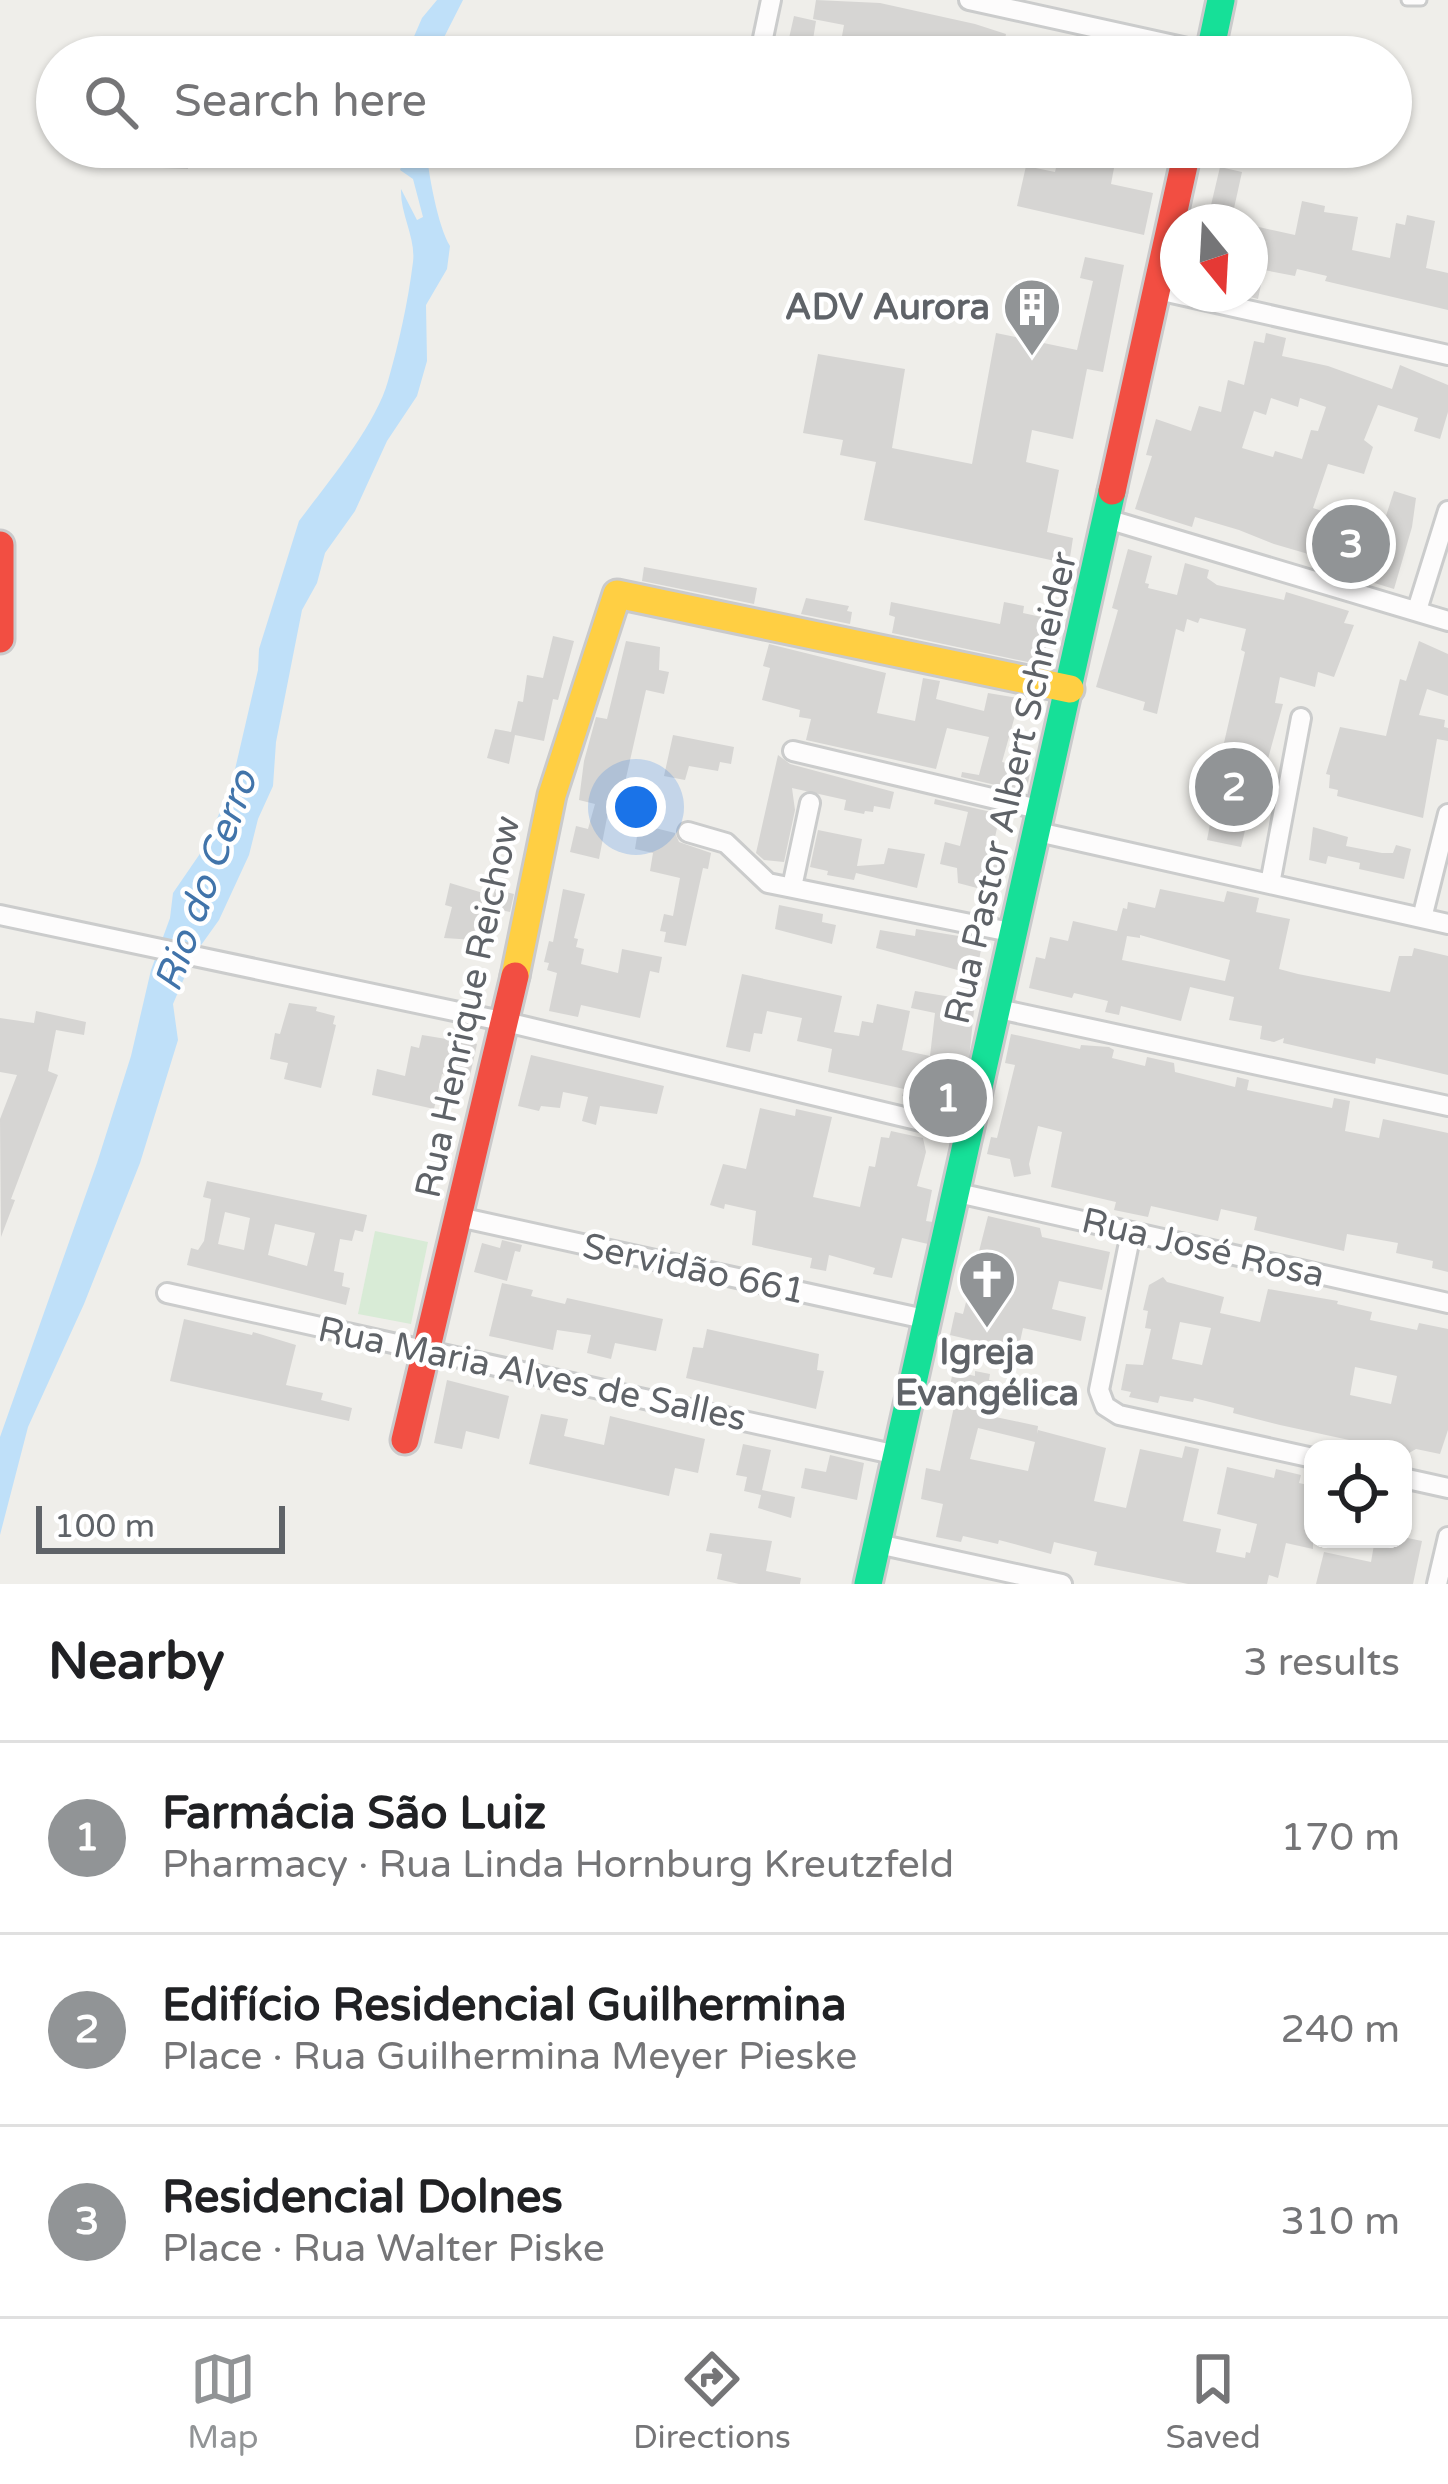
<!DOCTYPE html>
<html lang="en">
<head>
<meta charset="utf-8">
<style>
  body { margin:0; font-family:"Varela Round",sans-serif; background:#f6f6f6; color:#202124 }
  .controls { position:absolute; right:36px; bottom:36px; display:grid; overflow:hidden; border-radius:24px; box-shadow:0 3px 9px #0004 }
  .controls button { width:108px; height:108px; display:grid; place-items:center; padding:0; border:0; border-bottom:3px solid #e0e0e0; background:#fff; color:#202124; font:60px sans-serif }
  .compass { position:absolute; left:1160px; top:204px; width:108px; height:108px; border-radius:50%; background:#fff; box-shadow:0 3px 9px #0004; rotate:162deg }
  .scale { position:absolute; left:36px; bottom:30px; width:249px; box-sizing:border-box; padding-left:12px; border:6px solid #5f6368; border-top:0; font-size:33px; line-height:42px; white-space:nowrap; color:#5f6368; -webkit-text-stroke:9px #fff; paint-order:stroke }
  .you { position:absolute; left:636px; top:807px; width:42px; height:42px; margin:-30px; border:9px solid #fff; border-radius:50%; background:#1a73e8; box-shadow:0 0 0 18px #1a73e833 }
  .badge { display:grid; place-items:center; width:78px; height:78px; border-radius:50%; background:#919496; color:#fff; font-size:39px; font-weight:700 }
  .pin { position:absolute; translate:-50% -50%; border:6px solid #fff; box-shadow:0 3px 12px #0006 }
  .list { margin:0; padding:0; list-style:none }
  h2 { display:flex; justify-content:space-between; align-items:center; height:156px; margin:0; padding:0 48px; font-size:51px }
  h2 small { font-size:39px; font-weight:400; color:#757577 }
  .list li { display:grid; grid-template-columns:78px 1fr auto; gap:36px; align-items:center; box-sizing:border-box; height:192px; padding:0 48px; border-top:3px solid #e0e0e0 }
  .list b { display:block; font-size:45px; white-space:nowrap }
  .list p { margin:0; font-size:39px; white-space:nowrap; color:#757577 }
  .list em { font-size:39px; font-style:normal; color:#757577 }
  .icon { flex:none; width:66px; height:66px; fill:none; stroke:currentColor; stroke-width:2; stroke-linecap:round; stroke-linejoin:round }
  .map { position:relative; flex:none; width:1448px; height:1584px; overflow:hidden }
  .search { position:absolute; background:#fff; box-shadow:0 3px 9px #0004; left:36px; right:36px; top:36px; height:132px; display:flex; align-items:center; gap:30px; box-sizing:border-box; padding:0 42px; border-radius:66px; color:#757577; font-size:45px }
  .sheet { height:732px; background:#fff }
  nav { display:flex; justify-content:space-around; align-items:center; box-sizing:border-box; height:168px; border-top:3px solid #e0e0e0; background:#fff; font-size:33px; color:#757577 }
  nav a { display:grid; justify-items:center; gap:6px }
  nav .on { color:#919496 }
  .map>svg:first-child { display:block }
</style>
</head>
<body>
<div class="map">
<svg width="1448" height="1584" viewBox="0 0 1448 1584">
  <rect width="100%" height="100%" fill="#efeeea"/>
  <path fill="#d8ebd6" d="M375,1231l53,11 -17,82 -53,-10z"/>
  <path fill="#bfe0f9" d="M437,0h26l-29,57h-18l-7,-9 13,-30z
    M409,147h17c2,25 12,80 24,99l-3,23 -21,36 1,56 -10,35 -30,45 -32,70 -30,42 -8,30 -15,27 -26,132 -3,44 -15,33 -9,36 -30,65 -25,35 -21,49 5,36 -38,123 -56,141 -56,123 -28,108v-98l97,-274 34,-107 20,-86 19,-52 3,-25 35,-51 25,-64 25,-108 1,-21 40,-128c27,-36 77,-96 89,-140 11,-38 20,-79 25,-119 3,-24 -13,-48 -12,-73l16,31 6,-3 -10,-38 -13,-9z"/>
  <path fill="#d6d5d3" fill-rule="evenodd" d="M816,0l64,3 95,21 31,10 -5,23 -145,-3 3,-14 -17,-4 2,-11 -31,-6z
    M794,16l22,5 -5,31 -24,-5z
    M1039,37l63,14v6h-66z
    M88,147h101l-1,22 -101,-4z
    M1061,147h35l21,5 -6,32 42,9 -9,42 -127,-29 9,-40 29,6z
    M1220,167l22,5 -11,50h-24z
    M1302,201l23,5 -1,6 34,5 -6,33 38,8 6,-35 9,2 2,-10 28,6 -9,47 22,5v37l-123,-29 2,-5 -30,-7 -2,7 -31,-6 -6,29 -8,-2v-72l45,10z
    M1085,257l39,8 -21,107 -16,-3 -14,70 -41,-9 -6,32 33,8 -12,62 26,6 -4,26 -205,-44 12,-58 -36,-7 3,-15 -40,-7 15,-79 87,15 -13,79 80,16 24,-131 81,17 16,-69 -13,-3z
    M1266,333l20,5 -4,18 46,10 64,23 8,-24 48,20v27l-8,27 -26,-8 4,-13 -40,-13 -14,35 9,7 -9,27 -36,-10 -15,44 39,13 3,-9 30,7 9,-28 22,7 -4,29 -18,62 -26,-8 2,-9 -96,-28 -35,-14 -44,-13 -3,10 -57,-18 17,-53 -6,-1 10,-36 35,12 8,-25 22,6 7,-32 16,5 10,-44 10,2zM1271,398l27,9 2,-9 26,9 -8,24 -7,-1 -9,29 -27,-8 -2,6 -31,-9 12,-37 12,4z
    M1128,549l24,7 -7,27 4,1 -1,4 29,7 8,-32 24,7 -2,8 10,7 67,15 2,-8 63,19 -5,12 10,2 -20,52 -16,-5 -3,15 -35,-10 -5,26 8,1 -26,95 15,3 -3,12 -19,-4 -9,37 -34,-7 4,-21 -4,-1 16,-57 -3,-1 25,-108 -4,-2 5,-21 -46,-11 -2,5 -11,-4 -3,13 -8,-3 -19,85 -14,-4 2,-8 -49,-15 22,-77 -6,-2z
    M644,567l113,21 -3,16 -112,-23z
    M806,598l43,8 -2,5 5,1 -2,12 -49,-10z
    M891,602l109,22 4,-22 20,4 -1,7 37,8 -6,23 -7,-1 -5,22 -150,-32 3,-16 -6,-2z
    M553,636l21,5 -16,59 -5,-1 -9,42 -29,-6 -6,29 -22,-6 8,-29 16,3 7,-31 5,1 4,-27 16,3z
    M626,641l34,6 -1,23 10,2 -5,22 -18,-4 -25,110 -10,-3 -12,62 -29,-7 6,-26 12,3 7,-25 -16,-4 5,-39 12,-44 11,2z
    M1419,641l29,13v42l-21,-7 -8,26 26,5 -1,7 4,1v13l-11,-2 -14,79 -86,-22 1,-6 -9,-2 1,-13 -4,-1 14,-47 46,9 14,-57 6,2z
    M769,644l117,29 -9,40 38,8 8,-43 17,3 -4,18 48,12 4,-18 54,9 -3,14 -23,-4 -14,50 29,7 -5,23 -65,-15 1,-5 17,3 10,-38 -42,-9 -11,41 -130,-29 5,-21 -12,-2 1,-7 -38,-10 8,-32 -7,-2z
    M673,735l61,12 -3,17 -11,-2 -2,9 -29,-5 -4,14 -21,-4z
    M778,755l12,9 104,28 -4,17 -16,-3 -1,6 -8,-1 -1,3 -20,-4 2,-10 -54,-12 3,22 -11,52 -20,-2 -8,-7z
    M935,799l65,15 -9,42 13,3 -8,34 -38,-10 -1,-15 -17,-4 5,-22 15,4 8,-34 -34,-8z
    M647,826l28,7 4,9 32,11 -3,16 -5,-1 -17,78 -22,-4 2,-10 -6,-1 4,-17 9,2 7,-38 -30,-7 3,-18 -18,-4 3,-19 8,2z
    M1313,827l35,10 -2,9 36,7h11l3,-8 15,4 -7,30 -45,-10 1,-6 -32,-7 -2,8 -17,-4z
    M818,830l44,9 -5,27 27,-2 4,-16 37,6 -8,34 -61,-15 -2,7 -27,-5 1,-4 -18,-4z
    M450,883l43,13 2,-7 19,5 -4,18 -27,-6 -8,34 -31,-2 8,-31 -7,-2z
    M563,889l22,5 -11,44 4,1 -2,8 8,2 -3,15 37,9 4,-24 40,8 -3,16 -9,-2 -10,47 -59,-13 -3,12 -29,-6 8,-38 -10,-3 2,-7 -5,-1 5,-21 4,1z
    M1160,889l64,13 3,-11 32,7 -3,14 34,7 -11,50 19,5 92,18 9,-36h13l2,-8 34,8v119l-72,-17 -1,6 -92,-21 1,-5 -10,4 -14,-3 2,-13 -33,-6 5,-23 -44,-10 -9,34 -60,-15 -2,9 -14,-3 3,-11 -34,-8 -2,5 -43,-10 7,-31 9,2 5,-22 18,4 5,-20 44,10 6,-23 4,1 1,-7 27,6zM1140,935l90,25 -5,21 -103,-21 5,-24 13,2z
    M779,905l44,9 -1,8 14,3 -4,19 -57,-15z
    M916,929l67,11 -7,35 -100,-27 4,-18 35,6z
    M742,974l100,22 -8,36 25,4 3,-15 11,2 4,-19 33,7 -8,39 28,6 5,-43 -24,-5 4,-17 60,10 -6,58 -6,-1 -12,49 -49,-11 2,-7 -76,-17 4,-23 -35,-8 5,-23 -35,-7 -5,23 -8,-1 -4,19 -24,-5z
    M289,1003l28,4 -1,4 19,5 -2,8 3,1 -15,63 -37,-9 4,-16 -18,-4 5,-26 5,1z
    M36,1011l50,11 -2,13 -28,-5 -8,41 10,4 -47,124 4,1 -14,37 -1,-118 17,-44 -17,-3v-54l34,5z
    M1011,1034l69,15 1,-4 28,2 5,3 -2,8 33,8 2,-9 27,6 1,9 60,15 2,-10 12,3 -2,10 85,18 2,-10 16,3 -5,30 34,7 4,-19 65,14v139l-16,-4 1,-7 -37,-8 2,-10 -51,-9 -3,17 -90,-21 3,-13 -36,-8 -3,12 -67,-15 -3,11 -34,-7 2,-8 -65,-15 11,-55 -24,-6 -9,38 2,10 -17,3 -4,-18 -23,-5 4,-17 6,1 18,-73 -10,-2z
    M422,1035l55,9 -8,36 -27,-6 -8,35 -62,-14 5,-26 28,7 6,-30 8,2z
    M531,1055l133,31 -7,28 -57,-8 -4,19 -14,-4 6,-24 -25,-5 -3,16 -19,-2 -2,5 -21,-5z
    M760,1108l35,8 1,-7 36,8 -19,80 47,10 9,-41 6,1 6,-30 8,1 2,-7 32,7 3,14 -9,34 15,4 -6,31 7,1 -5,22 -26,-6 -10,40 -19,-4 2,-6 -46,-13 -3,16 -16,-3 2,-10 -60,-13 4,-34 -31,-7 -1,5 -14,-4 13,-41 23,5z
    M207,1181l160,34 -4,17 -8,-2 -3,11 -12,-2 -6,32 10,2 -2,13 8,2 -4,17 -159,-40 4,-17 7,2 6,-9 7,-42 -8,-2zM225,1212l25,6 -6,32 -26,-6zM275,1224l40,9 -8,33 -39,-11z
    M988,1216l52,12 2,9 68,15 -8,38 -43,-9 -7,28 34,8 -5,24 -58,-13 -5,23 -68,-16 5,-23 8,2z
    M502,1240l20,5 -2,7 -5,-1 -8,30 -33,-9 8,-29 18,5z
    M1163,1277l4,5 57,15 -4,16 40,9 8,-33 70,12 -1,3 35,8 -2,8 47,10 2,-7 29,6v101l-8,24 -24,-5 -7,4 -129,-28 -47,-12 1,-5 -40,-10 -1,4 -33,-6 -2,7 -29,-6 2,-5 -10,-2 5,-26 17,1 8,-36 -6,-1 3,-17 -5,-1 6,-25zM1180,1322l31,6 -9,37 -30,-6zM1355,1367l42,9 -6,28 -41,-9z
    M502,1283l31,7 -2,6 34,8 2,-6 96,21 -7,32 -41,-8 -4,16 -24,-6 4,-18 -34,-5 -4,20 -64,-14z
    M184,1319l68,16 1,-3 43,13 -10,40 37,8 -2,7 31,8 -3,13 -179,-40z
    M707,1329l112,25 -2,16 7,1 -8,38 -130,-31 7,-31 10,1z
    M953,1371l22,5v-5l15,3 -1,6 4,1 -7,34 52,11 -1,8 1,-4 68,18 -12,53 32,7 14,-59 42,9 3,-12 14,3 -16,72 38,8 -5,23 29,6 1,-6 4,1 7,-29 -40,-10 10,-47 47,11 2,-9 25,6 -2,8 14,3v63l-27,-6 -8,35 -9,-3 -2,9h-79l-94,-19 3,-13 -43,-10 -3,12 -52,-14 -1,4 -35,-8 -2,6 -25,-5 7,-33 -22,-5 5,-31 14,3 15,-69 -8,-2zM978,1428l57,14 -7,29 -58,-12z
    M447,1380l62,16 -10,43 -33,-8 -4,18 -28,-6z
    M541,1414l27,5 -4,17 40,9 6,-29 95,23 -7,34 -23,-5 -6,28 -140,-32z
    M743,1444l28,6 -9,40 33,7 -4,21 -33,-10 3,-13 -17,-4 3,-14 -11,-2z
    M830,1455l34,8 -7,37 -56,-12 4,-20 21,4z
    M710,1533l62,8 -6,30 35,7 -1,6h-61l-22,-5 5,-25 -16,-3z
    M1403,1537l19,4 -9,43h-97l8,-32 47,10 4,-23z"/>
  <g fill="none" stroke-linecap="round" stroke-linejoin="round">
    <g stroke="#cbcccc" stroke-width="15">
      <path id="lane" d="M1407,0h14"/>
    </g>
    <g stroke="#cbcccc" stroke-width="24">
      <path id="street" d="M969,0l241,53
        M759,57l12,-57
        M1158,290l290,65
        M1107,519l341,102
        M1417,610l31,-99
        M793,751l249,59
        M688,832l38,11 42,40 247,50
        M1038,832l410,92
        M1270,884l31,-166
        M792,887l18,-84
        M0,915l506,107 465,111
        M1422,918l26,-104
        M999,1009l449,97
        M958,1193l490,110
        M459,1217l470,103
        M1131,1233l-32,157 6,16 14,9 194,43
        M167,1293l730,162
        M1403,1478l45,10
        M878,1544l184,40
        M1437,1584l11,-47"/>
    </g>
    <g stroke="#cacacb" stroke-width="33">
      <path id="fast" d="M1209,57l12,-57
        M868,1584l244,-1093"/>
    </g>
    <g stroke="#cacacb" stroke-width="33">
      <path id="slow" d="M515,976l37,-181 65,-201 453,95"/>
    </g>
    <g stroke="#cacacb" stroke-width="33">
      <path id="jam" d="M1112,491l76,-344
        M0,545v94
        M405,1440l110,-464"/>
    </g>
    <use href="#lane" stroke="#fdfcfc" stroke-width="9"/>
    <use href="#street" stroke="#fdfcfc" stroke-width="18"/>
    <use href="#fast" stroke="#16e098" stroke-width="27"/>
    <use href="#slow" stroke="#ffcf43" stroke-width="27"/>
    <use href="#jam" stroke="#f24e42" stroke-width="27"/>
  </g>
  <defs>
    <g id="building-pin" transform="scale(3)"><path d="M0 17L-7.5 6A9.5 9.5 0 1 1 7.5 6Z" fill="#919496" stroke="#fff"/><path d="M-4-6H4V6H1V3H-1V6H-4ZM-2.5-4.3h1.7v1.8h-1.7ZM.8-4.3h1.7v1.8H.8ZM-2.5-1h1.7V.8h-1.7ZM.8-1h1.7V.8H.8Z" fill="#fff"/></g>
    <g id="church-pin" transform="scale(3)"><path d="M0 17L-7.5 6A9.5 9.5 0 1 1 7.5 6Z" fill="#919496" stroke="#fff"/><path d="M-1.2-6h2.4v3.5h3.3v2.4h-3.3V6h-2.4V-.1h-3.3v-2.4h3.3Z" fill="#fff"/></g>
  </defs>
  <g fill-rule="evenodd">
    <use href="#building-pin" x="1032" y="307"/>
    <use href="#church-pin" x="987" y="1279"/>
  </g>
  <g text-anchor="middle" dominant-baseline="central" stroke-width="9" stroke-linejoin="round" paint-order="stroke">
    <g font-size="36" font-weight="bold" fill="#5f6368" stroke="#fff" text-anchor="end">
      <text x="990" y="307">ADV Aurora</text>
      <text x="987" y="1352" text-anchor="middle">Igreja<tspan x="987" dy="41">Evangélica</tspan></text>
    </g>
    <g font-size="36" fill="#5f6368" stroke="#fff">
      <text transform="translate(1011 788) rotate(-77)">Rua Pastor Albert Schneider</text>
      <text transform="translate(468 1007) rotate(-78)">Rua Henrique Reichow</text>
      <text transform="translate(1203 1248) rotate(13)">Rua José Rosa</text>
      <text transform="translate(694 1269) rotate(12)">Servidão 661</text>
      <text transform="translate(532 1374) rotate(12)">Rua Maria Alves de Salles</text>
    </g>
    <g font-size="39" font-style="italic" fill="#4174aa" stroke="#fff">
      <text transform="translate(206 881) rotate(-70)">Rio do Cerro</text>
    </g>
  </g>
</svg>
<div class="controls">
<button><svg class="icon" aria-label="locate" viewBox="0 0 24 24"><circle cx="12" cy="12" r="6"/><path d="M12 2v4M12 18v4M2 12h4M18 12h4"/></svg></button>
</div>
<svg class="compass" viewBox="-18 -18 36 36"><path d="M0-13l5 13h-10z" fill="#e53935"/><path d="M0 13l5-13h-10z" fill="#757577"/></svg>
<div class="scale">100 m</div>
<div class="you"></div>
<div class="pin badge" style="left:948px;top:1098px">1</div>
<div class="pin badge" style="left:1234px;top:787px">2</div>
<div class="pin badge" style="left:1351px;top:544px">3</div>
<div class="search"><svg class="icon" aria-label="search" viewBox="0 0 24 24"><circle cx="10" cy="10" r="6"/><path d="M15 15l6 6"/></svg>Search here</div>
</div>
<section class="sheet">
<h2>Nearby<small>3 results</small></h2>
<ul class="list">
<li><span class="badge">1</span><div><b>Farmácia São Luiz</b><p>Pharmacy · Rua Linda Hornburg Kreutzfeld</p></div><em>170 m</em></li>
<li><span class="badge">2</span><div><b>Edifício Residencial Guilhermina</b><p>Place · Rua Guilhermina Meyer Pieske</p></div><em>240 m</em></li>
<li><span class="badge">3</span><div><b>Residencial Dolnes</b><p>Place · Rua Walter Piske</p></div><em>310 m</em></li>
</ul>
</section>
<nav>
<a class="on"><svg class="icon" aria-label="map" viewBox="0 0 24 24"><path d="M3 6l6-2 6 2 6-2v14l-6 2-6-2-6 2zM9 4v14M15 6v14"/></svg>Map</a>
<a><svg class="icon" aria-label="directions" viewBox="0 0 24 24"><path d="M12 3l9 9-9 9-9-9zM9 14v-3h6M13 9l2 2-2 2"/></svg>Directions</a>
<a><svg class="icon" aria-label="saved" viewBox="0 0 24 24"><path d="M7 4h10v16l-5-4-5 4z"/></svg>Saved</a>
</nav>
</body>
</html>
